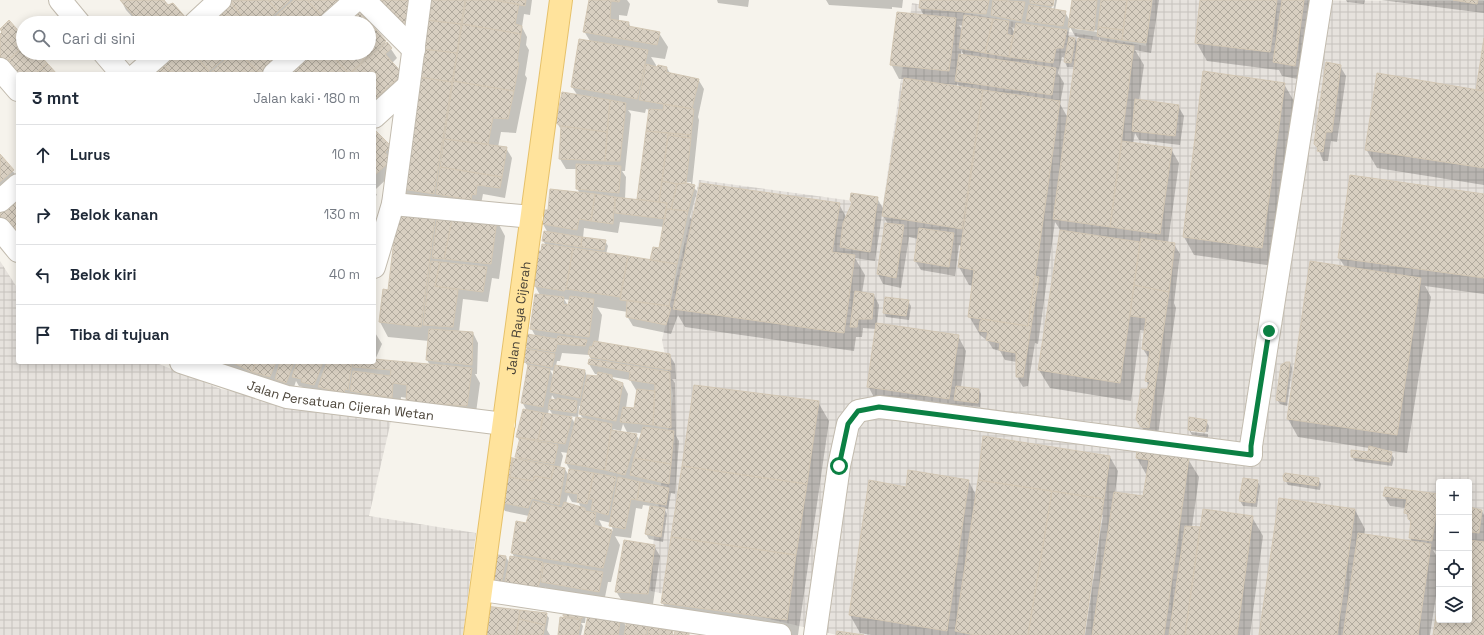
<!DOCTYPE html>
<html lang="id">
<head>
<meta charset="utf-8">
<style>
  body { margin:0; font-family:"Space Grotesk",sans-serif; background:#f2f2f3; color:#1f2937 }
  .controls { position:absolute; right:12px; bottom:12px; display:grid; overflow:hidden; border-radius:4px; box-shadow:0 2px 10px #0003 }
  .controls button { width:36px; height:36px; display:grid; place-items:center; padding:0; border:0; border-bottom:1px solid #e0e1e3; background:#fff; color:#1f2937; font:20px sans-serif }
  .stop { position:absolute; width:12px; height:12px; margin:-9px; border:3px solid #0b8043; border-radius:50%; background:#fff }
  .stop.end { background:#0b8043; border-color:#fff; box-shadow:0 1px 4px #0008 }
  .list { margin:0; padding:0; list-style:none }
  h2 { display:flex; justify-content:space-between; align-items:center; height:52px; margin:0; padding:0 16px; font-size:17px }
  h2 small { font-size:13px; font-weight:400; color:#747a83 }
  .list li { display:grid; grid-template-columns:26px 1fr auto; gap:12px; align-items:center; box-sizing:border-box; height:60px; padding:0 16px; border-top:1px solid #e0e1e3 }
  .list b { display:block; font-size:15px; white-space:nowrap }
  .list em { font-size:13px; font-style:normal; color:#747a83 }
  .icon { flex:none; width:22px; height:22px; fill:none; stroke:currentColor; stroke-width:2; stroke-linecap:round; stroke-linejoin:round }
  .map { position:relative; flex:none; width:1484px; height:635px; overflow:hidden }
  .search { position:absolute; background:#fff; box-shadow:0 2px 10px #0003; left:16px; top:16px; width:360px; height:44px; display:flex; align-items:center; gap:10px; box-sizing:border-box; padding:0 14px; border-radius:22px; color:#747a83; font-size:15px }
  .panel { position:absolute; background:#fff; box-shadow:0 2px 10px #0003; left:16px; top:72px; width:360px; height:292px; border-radius:4px }
  .map>svg:first-child { display:block }
</style>
</head>
<body>
<div class="map">
<svg width="1484" height="635" viewBox="0 0 1484 635">
  <defs>
    <pattern id="industrial-grid" width="8" height="8" patternUnits="userSpaceOnUse"><rect width="8" height="8" fill="#e6e2dd"/><path d="M0 4h8M4 0v8" fill="none" stroke="#c7c3be"/></pattern>
    <pattern id="building-cross-hatch" width="8" height="8" patternUnits="userSpaceOnUse"><rect width="8" height="8" fill="#d8cfc1"/><path d="M0 0l8 8M0 8l8-8" fill="none" stroke="#b1aa9e"/></pattern>
  </defs>
  <rect width="100%" height="100%" fill="#f6f3ec"/>
  <path fill="url(#industrial-grid)" fill-rule="evenodd" d="M1153,0l331,1v634h-647l-190,-45 26,-195 -11,-55 37,-160 184,25 29,-202 234,43zM1439,482h30v138h-30z
    M0,261l18,28v73h136l67,27 170,32 -22,95 107,17 -13,102h-463z"/>
  <path fill="#0003" fill-rule="evenodd" d="M121,0h42l25,23h-50l-12,-13z
    M232,0h113l-8,23h-130z
    M427,0h105l-2,15 -6,-1 -2,13 5,10 -1,8 3,5 -4,25 2,3 -11,55 -15,-1 -3,15 8,1 6,10 -7,40 -22,-4 -2,10 -75,-2 -3,-27z
    M590,0h37l3,4 -3,12 -8,-1v6l10,2 2,5 28,5 9,14 -3,12 -14,-2 5,8 -1,3h12l3,5 28,6 6,10 -6,28 1,3 -7,66 5,5 -7,26 3,4 146,-17 7,13 31,-19 7,12 21,-131h-6l-8,-15 33,-48 -4,-8 1,-8h132l-2,11h2l2,-11h2l-2,10 10,2 5,9 3,-21h86l-8,53 -16,-3 9,15 -5,35 39,6 6,10 -4,29 -41,-5 -4,-7 -2,11 38,5 8,14 -11,80 6,1 6,10 -6,49 2,5 -19,134 -11,-8 -9,-15 12,-33 -3,-6 4,-20 -7,-11 2,-18 -5,-1 -9,71 -81,-13 -11,-18 22,-139 -6,-9 -17,122 -3,-1 -7,43 -5,1 -6,-10v-15l-12,-2 -5,-9 -7,-2 -5,-8 -8,-6 -11,-19 4,-30 -4,-1 -10,-18 2,-21 -2,-1 -4,31 -34,-6 -6,-10 3,-21 -9,-2 -8,51 -18,-4 -5,-10 8,-50h2l-6,-10 -7,47 -20,-3 10,17 -3,18 12,2 5,10 -2,19 81,12 8,15 -5,36 18,3 2,4 -1,13 -22,-2 -1,8 -81,-12 -8,-15 8,-57 -13,-1 -1,9h-6l-2,14 -169,-24 -7,-12 -7,19 -38,-8 -6,-10 1,-4 -31,-5 5,8 -4,28 71,11 6,10 1,15h-4l3,4 1,53 3,5 -4,53 -4,-1 -3,16 -4,-1 3,6 -4,28 -14,-3 -3,-5 5,-28 -8,-1 -1,4 -6,-1 -5,30 -16,-2 5,9 -9,37h-3l-4,20 -56,-10 -3,-5 -2,13 -53,-12 16,-31 4,7 5,-6 -3,-5 17,-37 -24,-5 -6,-9 5,-23 15,-19 -2,-4 3,-14 -3,-5 10,-26 -5,-9 6,-36 -4,-5 4,-10 -2,-4 2,-12 8,2 -5,-9 9,-33 -5,-9 3,-34 4,1 4,-8 -3,-4 5,-8 -5,-9 6,-12 31,-18 -3,-6v-19h-11l-6,-10 2,-28 -5,-8 21,-27 -6,-9 18,-46 -6,-10zM959,25l4,1 -1,5zM1011,27l5,1 -1,5zM1070,27l5,9 4,1 -1,7 -3,-5 -5,-1 -2,-3zM1075,27l24,4v1l-24,-3zM1099,37l3,5h-3zM961,50l3,5h-3zM1062,57l3,1v4l2,5h8l-7,51 -8,-14 4,-21 -6,-10zM957,83l3,4 -12,-1v-2l9,1zM646,109l4,1 -12,90 -13,-1 1,-22 -4,-6h3l6,-57 -3,-4 17,3zM691,182v2l-8,1 -6,-2zM620,222l44,5 -4,22 -9,12 -45,-7 2,-8 -3,-5 -22,-3 1,-10 34,5zM564,299l6,1 -1,7zM562,353l27,2 3,6 -3,3 6,10h4l-1,3 -11,-1 -2,-5 -29,-5 1,-5h3zM550,370l5,1 -1,6zM612,377l18,3 6,10h2l-3,19 -9,-1 2,-14 -5,-10 -8,-3zM552,395l4,6 -5,-1zM579,406h3l-2,8 4,6 -6,-1zM549,409l4,6 -5,-1zM570,416l7,1 -2,7 -2,-4zM623,424l4,8 15,1 -2,8 -4,-6 -21,-3 -2,-3 8,2zM561,452l7,1 -2,10 4,7 -1,6 -4,-7 -5,-1 3,-12zM568,495l4,7 7,1 2,5 -15,-4zM599,520l12,3 2,8 -10,-3z
    M717,0h32l-1,7 -30,-4z
    M826,0h77l-1,8 -10,-1v2l-63,-4z
    M1201,0h113l-11,80 -21,-4 -3,-6 -72,-9 -11,-19z
    M1346,0h19l-1,4 -17,-2z
    M1381,0h103v14v-1z
    M369,24l22,25 6,9 -5,5 10,11 -28,44v-44h-81l-2,-3 21,-18h57z
    M1484,44v141l-107,-17 -11,-19 110,-58z
    M171,53h135l-27,21h-131z
    M1340,66l6,10 -9,66 -6,-1 -3,20h-5l-7,-17z
    M1284,84l11,19 -22,163 -79,-11 -10,-18z
    M374,131l16,15 3,27 -17,16 -2,-2z
    M0,155l18,23 -18,18z
    M374,190l3,5 -3,2z
    M1484,195v99l-59,-8 6,11 -24,156 -29,-4 13,4 3,5 -2,8 -37,-5 -3,-4 17,-4v-5l-71,-11 -10,-18 57,-152 -6,-9z
    M395,214l102,7 8,15 -6,43 -7,-1 -4,24 -25,-3 -4,33 14,1 5,10 -1,31h-2l5,9 -5,37 -68,-22 -6,-1 -1,15 -92,-21 -2,-3 -7,-2 -3,-5 -4,12 -11,-4 -4,-7 -1,5 -67,-25h165v-31l8,13 -7,16 55,5 -3,-5 2,-19 -41,-4 -8,-15 4,-32 5,1 9,-72z
    M908,301l3,5 -2,14 -23,-3 -2,-5z
    M1290,363l2,5 -5,38 -7,-2 -3,-4z
    M818,402l11,19 -31,214h-23l-102,-14 -11,-19z
    M1190,418l16,3 3,5 -1,6 -17,-2v2l17,2v3l-16,-2 -3,-5z
    M1110,457l8,14 -3,22 29,4 3,-21 -10,-18 51,1 11,18 -7,50 7,1 2,2 51,-13 11,19 -13,99h-165l18,-120h-2l-18,120h-212l-11,-2 -10,-18 57,-127 61,-8 8,15z
    M1318,479l3,5 -1,6 -32,-5 -3,-5z
    M1257,481l3,5 -3,21 -14,-1 -3,-5z
    M1438,495l1,43 -2,13 -4,-1 6,10v16l-9,59h-170l95,-125 10,19 -1,6 48,7 -2,-5 1,-13 -5,-11v-5l-16,-2 -6,-10z
    M1469,503l3,6 10,2 2,4v120h-50l5,-31v16h30z
    M654,546l6,10 -7,48 -31,-3 -6,-10z
    M486,608l60,6 3,4 -2,12 3,5h-69z
    M586,612l-1,11h-4l2,3 -2,9h-22l7,-16 -2,-3z
    M621,617l6,11 20,-3 2,3 23,4 2,3h-89z"/>
  <path fill="url(#building-cross-hatch)" stroke="#d3c7b4" d="M120,0h44l4,5 5,-2 14,16 -5,4h-42z
    M268,0h22l-12,11z
    M268,0l10,11 -14,12h-17l-17,-22z
    M294,0h13l16,17 -7,6h-30l-8,-9z
    M307,0h39l-23,17z
    M369,0h41l-6,36z
    M426,0h39l-4,24 -35,-4z
    M466,0h27l26,4 -4,20 7,2 -1,8 -59,-10z
    M493,0h33l-1,6z
    M589,0h31l-1,2 -8,-1 -1,18 19,3 -1,4 32,6 -3,13 -74,-13z
    M920,0h69l-3,14 -67,-6z
    M993,0l32,2 -4,19 -30,-6z
    M1030,0h24l-1,6 -23,-3z
    M1072,0h25l-3,31 -26,-4z
    M1101,0h26l-4,30 -25,-3z
    M1127,0h25l-6,43 -24,-3z
    M1200,0h77l-7,52 -75,-9z
    M1282,0h22l-9,66 -22,-4z
    M1453,0h25l-1,4z
    M230,1l17,22h-42z
    M1029,5l37,6 -3,15 -37,-5z
    M360,12l26,29 -22,19 -7,-7h12v-30h-23z
    M897,12l59,6 -7,53 -59,-6z
    M278,14l8,9h-18z
    M964,15l29,4 -8,34 -26,-5z
    M993,19l16,2 -2,13 6,2 -4,21 -24,-4z
    M9,20l14,16v11l-19,17 -4,-5v-25l2,-2 -2,-3z
    M426,20l35,4 -4,29 -34,-4z
    M1016,23l51,7 -4,18h-7l-3,15 -44,-6z
    M462,24l59,10 -4,28 2,1 -5,28 -61,-10z
    M1098,27l25,3 -1,10 -25,-4z
    M1069,37l6,1 -4,25 -7,-1z
    M1078,38l56,8 -24,181 -57,-8z
    M1484,38v53l-8,-1z
    M579,39l69,11 -11,49 -66,-12z
    M387,42l5,6 -7,6 18,20 -27,24 -2,-2v-22h-21l-1,-2z
    M23,47v6h15l9,10 -12,11h-17l-14,-10z
    M423,49l34,4 -5,29 -34,-5z
    M170,53h23l16,18 -3,3h-34l-12,-13z
    M193,53h37l-21,18z
    M233,53h7l20,21h-51z
    M240,53h33l6,6 -19,15z
    M311,53h19l19,21h-56l-3,-3z
    M330,53h27l7,7 -15,14z
    M959,54l97,14 -4,27 -97,-14z
    M160,61l12,13h-25z
    M1326,62l15,3 -9,67h-6l-3,20 -6,-1 1,-3 -4,-4z
    M47,63l10,11h-22z
    M646,64l11,3 1,-2 9,2 -1,5 33,7 -7,30 -53,-9z
    M1203,71l82,12 -23,165 -79,-11z
    M1377,73l107,18v77l-119,-18z
    M418,77l34,5 -18,112 -38,-6z
    M904,78l79,12 -21,139 -80,-13z
    M453,81l61,10 -6,28 -15,-1 -5,26 -44,-5z
    M983,90l77,11 -32,225 -60,-9 6,-47 -16,-3z
    M562,92l48,8 -3,32 -46,-6 -5,-3z
    M1135,99l44,6 -4,31 -43,-5z
    M610,100l16,3 -6,58h-15z
    M664,104l30,5 -3,26 -45,-4 3,-22 14,1z
    M561,126l46,6 -2,29 -46,-2z
    M374,129l17,17 -6,6 3,5v6l-14,13z
    M646,131l45,4v3l-23,-3 -9,67 -22,-3z
    M668,135l23,3 -5,45 -9,1 -15,-3z
    M444,139l63,8 -5,30 -62,-10z
    M1122,141l50,7 -12,86 -50,-7z
    M0,154l14,16 -14,12z
    M576,164l45,2 -2,27 -43,-4z
    M440,167l62,10 -2,11 -23,-3 -1,10 -4,-1 -1,6 -35,-6z
    M1350,175l134,19v84l-146,-20z
    M662,181l15,3 -6,25h-5l1,-6 -8,-1z
    M686,183l9,2 -7,26 -17,-2 6,-25z
    M700,183l140,20 -8,49 23,3 -11,78 -171,-24z
    M550,189l45,5 -4,27 -12,-2 -2,11 -35,-6 1,-14h5z
    M18,193v42l-13,-16 -5,1v-13z
    M851,193l27,4 -8,55 -30,-5 3,-24 9,-20 -2,-3z
    M595,194l20,3 -2,27 -22,-3z
    M615,197l52,6 -2,16 -50,-6z
    M666,209l22,2 -11,53 -27,-4 3,-13 6,1z
    M436,211l-15,116 -42,-5 4,-33 5,1 9,-75z
    M438,211l15,3 -9,45 -12,-1z
    M453,214l44,6 -6,44 -47,-5z
    M885,223l19,2 -8,53 -19,-4z
    M919,228l35,5 -5,34 -35,-6z
    M1060,230l80,12 -20,141 -82,-13z
    M544,231l38,6 -1,10 -39,-6z
    M582,237l24,3 -2,10 -23,-3z
    M1141,238l34,5 -6,49 -35,-7z
    M542,244l31,4 -7,41 -2,2 -30,-5 3,-35h4z
    M573,248l55,8 -8,41 -54,-8z
    M628,256l49,8 -8,42 -49,-6z
    M431,261l9,1 -5,24 23,4 -5,37 -30,-2z
    M1310,261l111,17 -24,157 -110,-16z
    M440,262l47,5 -4,25 -48,-6z
    M1035,276l4,1 -16,100h-7v-24l-17,-3 1,-7 -14,-3 2,-8 -9,-1 1,-10 3,-2 45,7z
    M1134,285l35,7 -20,136 -8,-1 -5,-8 5,-30h6l3,-7 -5,-1 5,-30 -8,-2 4,-31 -16,-2z
    M855,291l19,3 -2,25h-14l-1,8h-7z
    M535,294l29,3 -1,7 5,1 2,-9 24,3 -5,38 -59,-8z
    M885,297l24,3 -3,16 -23,-3z
    M627,300l42,6 2,2 -5,17 -40,-8z
    M876,323l83,12 -10,64 -82,-12z
    M429,329l44,3 -1,33 -46,-5z
    M527,334l30,5 1,-3 29,4 -2,6 -28,-2 -2,8 -30,-5z
    M594,341l76,13 1,16 -81,-13v-2l-2,-1 2,-8 2,1z
    M526,349l29,5 -3,13 -29,-5z
    M374,359l98,9 -5,38 -44,-3v3l-17,-5 1,-16 -14,-2 -1,15 -42,-7 3,-20 37,5 1,-6 -38,-3 1,-5h20z
    M589,359l81,13 1,56 -18,-3 2,-41 -26,-4 1,-8 -42,-8z
    M231,362h25l-4,10z
    M256,362h20l-6,15 -18,-5z
    M280,362h14l-8,21 -11,-4z
    M297,362h26l-9,23 -13,-3 1,-3 -10,-2z
    M327,362h25l-4,28 -3,-1 -1,4 -26,-6z
    M1286,362h4l-5,40 -9,-2 5,-35z
    M528,365l22,4 -7,38 -22,-4z
    M555,365l30,5 -5,28 -30,-6z
    M598,372l14,3v4l11,4 -7,38 -37,-7 8,-39 10,1z
    M694,385l125,16 -12,83 -125,-18z
    M956,386l23,3 -1,14 -24,-3z
    M637,389l18,2 -2,34 -33,-3 3,-15 11,1z
    M557,398l20,3 -1,12 -28,-4 2,-10 7,1z
    M523,409l21,4 -6,27 -22,-3z
    M544,413l28,4 -7,27 -27,-4z
    M576,417l36,7 -7,46 -40,-7z
    M1189,417l18,3 -2,12 -17,-2z
    M643,427l31,4 -3,33 -37,-6z
    M611,430l26,4 -12,41 -20,-5z
    M983,436l127,20 -6,43 -126,-19z
    M520,438l38,7 -4,19 -39,-7z
    M1369,446l23,6 -2,10 -39,-5v-7l17,2z
    M1137,450l52,8 -25,177h-72l22,-143 29,4 6,-36 -13,-2z
    M504,456l9,2 -3,19 -10,-2z
    M513,458l41,8 -3,13 -16,-3 -2,5 -23,-4z
    M634,458l37,6 -2,20 -39,-9z
    M554,466l11,2 -6,37 -27,-7 -4,10 -30,-6 5,-26 30,5 2,-5 16,3z
    M682,466l125,18 -11,71 -125,-18z
    M569,469l25,4 -7,31 -10,-2 1,-8 -13,-2z
    M908,470l61,10 -22,151 -98,-16 20,-135 37,7z
    M594,473l22,4 -8,38 -17,-5 2,-11h-5z
    M1285,473l34,5 -1,8 -34,-5 -1,-5z
    M618,477l22,5 -3,18 -6,-1 -6,30 -16,-3z
    M1243,478l15,2 -3,23 -16,-2z
    M978,480l74,11 -24,144h-53l-20,-4z
    M640,482l29,6 -3,17 -29,-5z
    M1385,487l54,7 -7,47 -23,-3 2,-18 -3,-1v-5l-4,-1 3,-14 -24,-3z
    M1052,491l52,8 -20,136h-56z
    M1279,498l76,11 -18,126h-78z
    M533,501l29,7 2,-6 21,6v3l11,2 -2,12 18,5 -9,38 -92,-15 5,-32 10,2z
    M650,506l15,2 -4,29 -16,-3z
    M1469,507l13,3 -3,23 -10,-1z
    M1203,509l50,7 -16,119h-52z
    M1185,526l15,1 -15,108h-16z
    M1358,533l73,11 -13,91h-75z
    M671,537l125,18 -9,65 -126,-17z
    M624,540l31,5 -7,49 -33,-2z
    M1469,540l15,2v93h-51l6,-37v22h30z
    M490,554l16,2 -5,29 -15,-1z
    M510,556l33,6 -5,28 -34,-3z
    M544,563l59,9 -4,20 -58,-10z
    M565,604l19,3 -2,12 -19,-3z
    M485,606l35,4 -4,25h-36z
    M520,610l27,3 -2,12 -26,-6z
    M589,610l32,6 -3,19h-34z
    M560,617l21,3 -3,15h-20z
    M519,619l26,6 -2,10h-27z
    M627,620l21,4 -2,11h-22z
    M649,627l24,4 -1,4h-24z
    M675,631l14,2v2h-15z
    M837,631l27,4h-28z"/>
  <g fill="none" stroke-linecap="round" stroke-linejoin="round">
    <g stroke="#c2bbae" stroke-width="24">
      <g id="minor">
        <path d="M60,0l19,23"/>
        <path d="M364,0l50,50"/>
        <path d="M195,23l25,-23"/>
        <path d="M330,23l26,-23"/>
        <path d="M104,53l18,21"/>
        <path d="M0,69l18,21"/>
        <path d="M137,74l24,-21"/>
        <path d="M274,74l23,-21"/>
        <path d="M374,117l33,-30"/>
        <path d="M0,201l18,-16"/>
        <path d="M393,204l139,13"/>
        <path d="M0,229l18,22"/>
        <path d="M374,267l19,-63 27,-204"/>
        <path id="s1" d="M181,362l106,35 217,27"/>
        <path d="M482,590l298,45"/>
        <path d="M815,635l24,-169 9,-42 10,-13 21,-4 18,2 354,46v-9l70,-446"/>
      </g>
    </g>
    <g stroke="#e6c16a" stroke-width="24">
      <g id="major">
        <path id="s2" d="M475,635l86,-635"/>
      </g>
    </g>
    <use href="#minor" stroke="#fff" stroke-width="22"/>
    <use href="#major" stroke="#ffe39c" stroke-width="22"/>
  </g>
  <g fill="none" stroke-linecap="round" stroke-linejoin="round">
    <path stroke="#0b8043" stroke-width="5" d="M839,466l9,-42 10,-13 21,-4 372,48v-9l18,-115"/>
  </g>
  <g text-anchor="middle" dominant-baseline="central" stroke-width="3" stroke-linejoin="round" paint-order="stroke">
    <g font-size="13" fill="#4b4439" stroke="#fff">
      <text stroke="none"><textPath href="#s2" startOffset="320">Jalan Raya Cijerah</textPath></text>
      <text stroke="none"><textPath href="#s1" startOffset="165">Jalan Persatuan Cijerah Wetan</textPath></text>
    </g>
  </g>
</svg>
<div class="controls">
<button>+</button>
<button>−</button>
<button><svg class="icon" aria-label="locate" viewBox="0 0 24 24"><circle cx="12" cy="12" r="6"/><path d="M12 2v4M12 18v4M2 12h4M18 12h4"/></svg></button>
<button><svg class="icon" aria-label="layers" viewBox="0 0 24 24"><path d="M12 4l9 5-9 5-9-5zM3 14l9 5 9-5"/></svg></button>
</div>
<div class="stop" style="left:839px;top:466px"></div>
<div class="stop end" style="left:1269px;top:331px"></div>
<div class="search"><svg class="icon" aria-label="search" viewBox="0 0 24 24"><circle cx="10" cy="10" r="6"/><path d="M15 15l6 6"/></svg>Cari di sini</div>
<section class="panel">
<h2>3 mnt<small>Jalan kaki · 180 m</small></h2>
<ul class="list">
<li><svg class="icon" aria-label="ahead" viewBox="0 0 24 24"><path d="M12 20V5M6 11l6-6 6 6"/></svg><div><b>Lurus</b></div><em>10 m</em></li>
<li><svg class="icon" aria-label="right" viewBox="0 0 24 24"><path d="M7 20v-9h11M14 6l5 5-5 5"/></svg><div><b>Belok kanan</b></div><em>130 m</em></li>
<li><svg class="icon" aria-label="left" viewBox="0 0 24 24"><path d="M17 20v-9H6M10 6l-5 5 5 5"/></svg><div><b>Belok kiri</b></div><em>40 m</em></li>
<li><svg class="icon" aria-label="arrive" viewBox="0 0 24 24"><path d="M6 21V4h12l-3 4 3 4H6"/></svg><div><b>Tiba di tujuan</b></div></li>
</ul>
</section>
</div>
</body>
</html>
